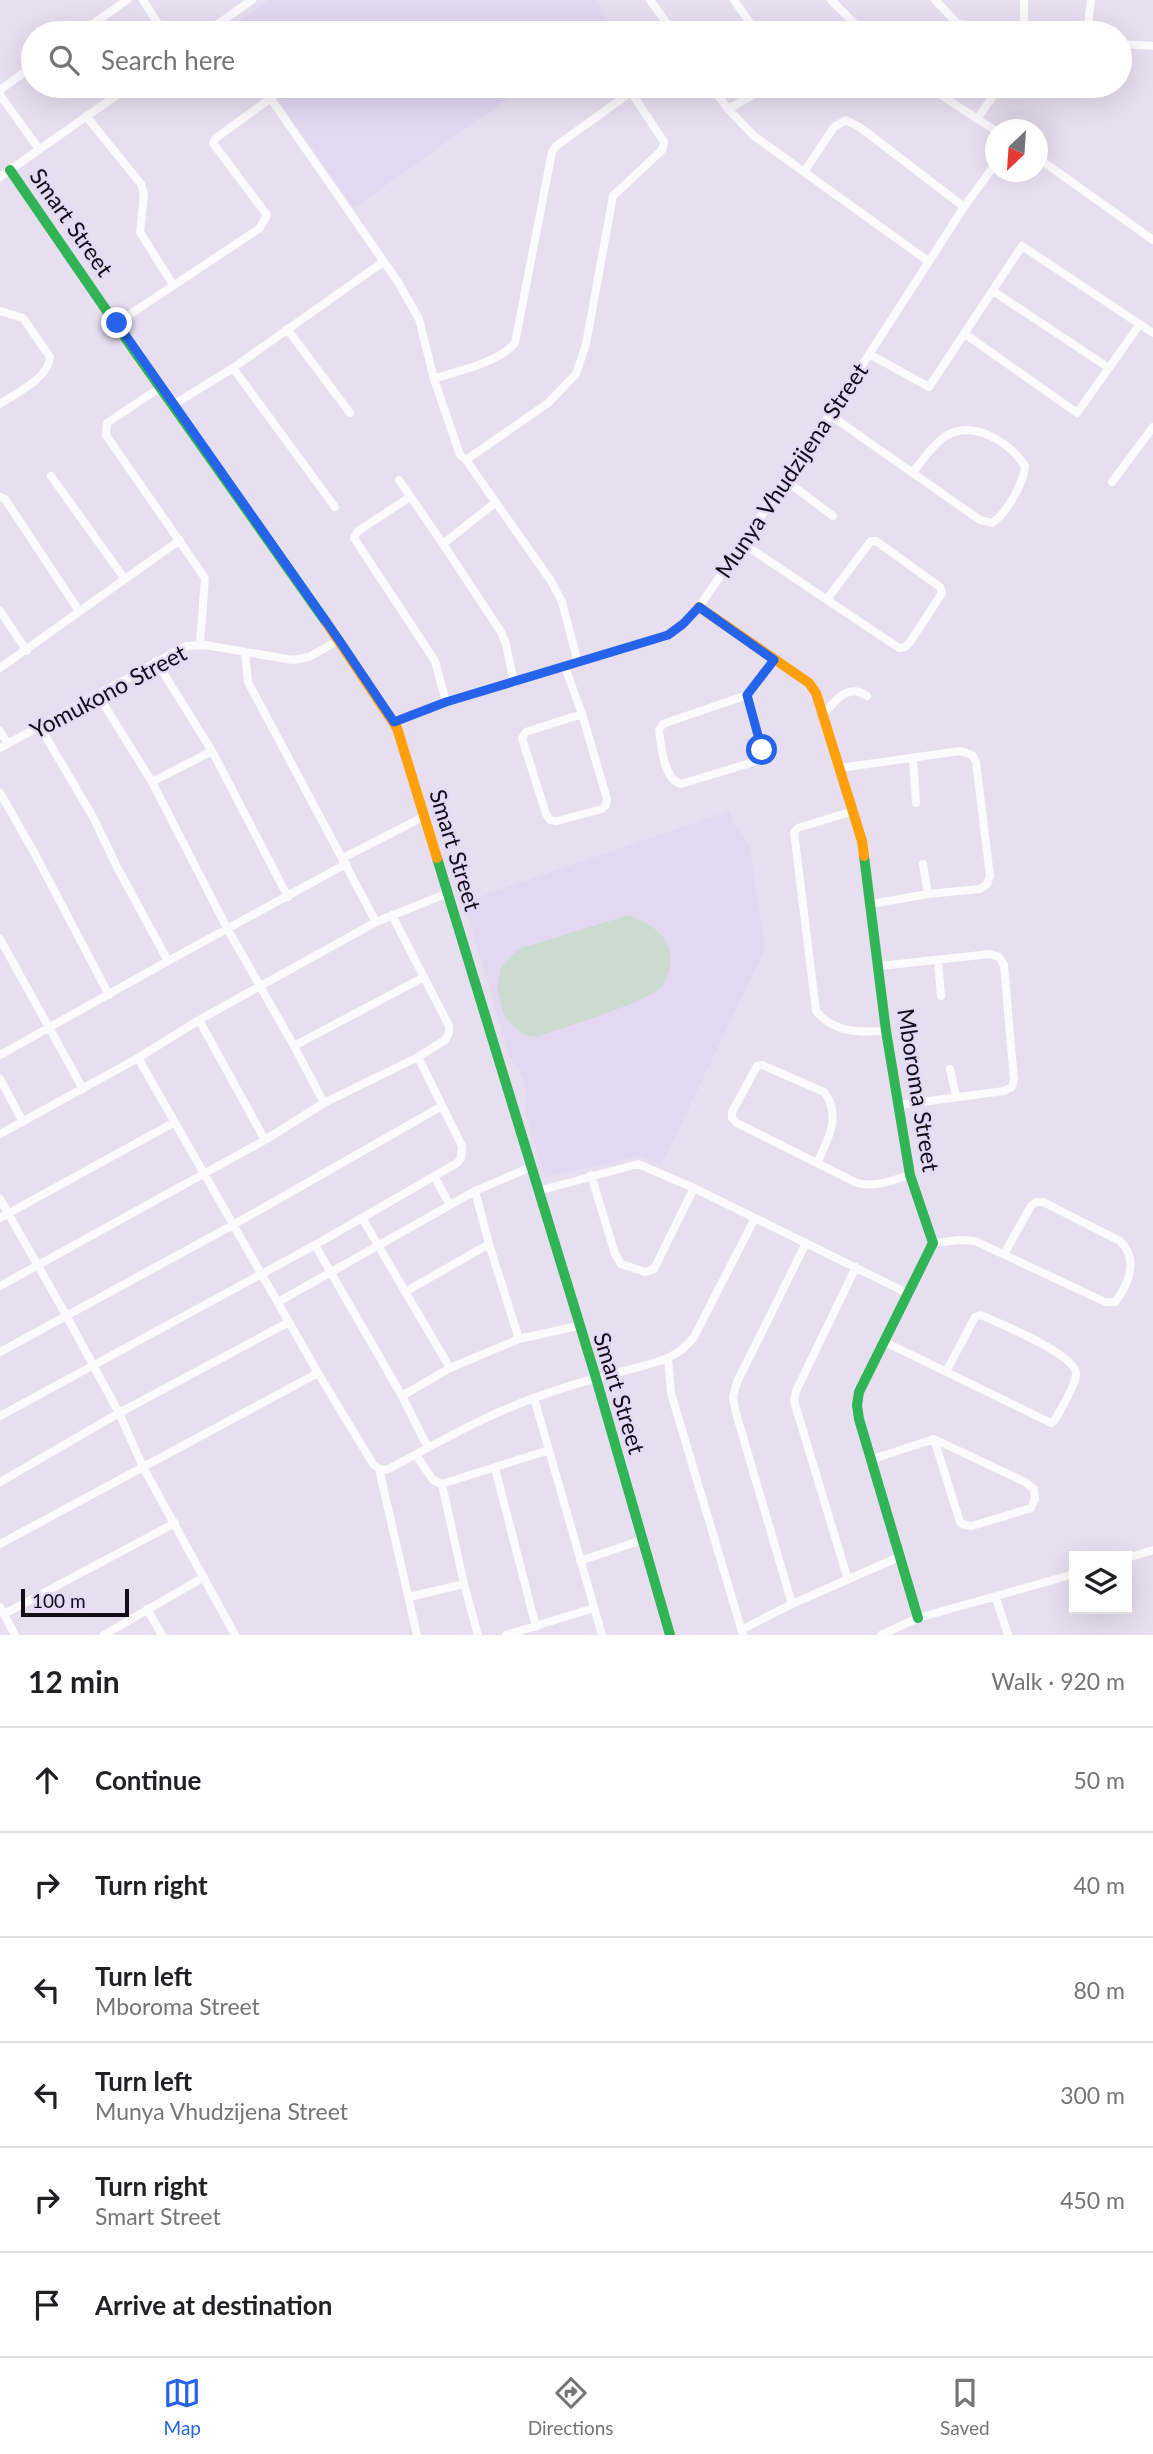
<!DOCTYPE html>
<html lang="en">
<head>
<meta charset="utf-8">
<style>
  body { margin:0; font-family:Lato,sans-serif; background:#f2f2f2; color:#202124 }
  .controls { position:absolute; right:21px; bottom:21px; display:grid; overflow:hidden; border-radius:0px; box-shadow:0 7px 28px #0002 }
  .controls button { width:63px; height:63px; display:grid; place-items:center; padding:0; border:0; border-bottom:2px solid #e0e0e0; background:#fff; color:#202124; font:35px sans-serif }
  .compass { position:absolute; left:985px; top:119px; width:63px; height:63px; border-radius:50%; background:#fff; box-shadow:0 7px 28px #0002; rotate:205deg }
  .scale { position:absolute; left:21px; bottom:18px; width:108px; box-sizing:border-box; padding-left:7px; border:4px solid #120e17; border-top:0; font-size:19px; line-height:24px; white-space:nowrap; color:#120e17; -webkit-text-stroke:5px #e6d9f6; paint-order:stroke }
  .stop { position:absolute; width:21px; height:21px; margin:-16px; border:5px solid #2563eb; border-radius:50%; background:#fff }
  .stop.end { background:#2563eb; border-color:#fff; box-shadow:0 2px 7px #0008 }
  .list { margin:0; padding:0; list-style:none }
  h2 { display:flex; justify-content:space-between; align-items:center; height:91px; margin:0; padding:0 28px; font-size:30px }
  h2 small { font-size:23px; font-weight:400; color:#757577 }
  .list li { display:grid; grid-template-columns:46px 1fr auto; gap:21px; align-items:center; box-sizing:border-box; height:105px; padding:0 28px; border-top:2px solid #e0e0e0 }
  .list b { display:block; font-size:26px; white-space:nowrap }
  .list p { margin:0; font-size:23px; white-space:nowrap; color:#757577 }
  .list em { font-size:23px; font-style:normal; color:#757577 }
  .icon { flex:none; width:38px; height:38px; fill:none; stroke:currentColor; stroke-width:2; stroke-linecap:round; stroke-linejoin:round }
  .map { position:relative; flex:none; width:1153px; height:1635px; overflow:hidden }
  .search { position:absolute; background:#fff; box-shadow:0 7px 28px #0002; left:21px; right:21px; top:21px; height:77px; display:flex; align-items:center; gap:18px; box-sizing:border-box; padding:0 24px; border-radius:38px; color:#757577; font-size:26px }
  .sheet { height:721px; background:#fff }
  nav { display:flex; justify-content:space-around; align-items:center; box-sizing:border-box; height:98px; border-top:2px solid #e0e0e0; background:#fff; font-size:19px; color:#757577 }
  nav a { display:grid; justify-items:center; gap:4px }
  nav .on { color:#2563eb }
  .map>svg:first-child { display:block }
</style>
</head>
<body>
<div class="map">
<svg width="1153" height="1635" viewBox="0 0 1153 1635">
  <rect width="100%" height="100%" fill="#e7dff0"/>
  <path fill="#e3d7f2" d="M269,0h326l16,25 -12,8h-362l1,-11z
    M268,86h257l-171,122z
    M729,811l5,13 15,20 16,106 -104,215 -21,-9 -95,21 -20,-66 2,-17 -3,-12 -5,-12 -9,-11 -46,-157z"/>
  <path fill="#ccdbd0" d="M629,915c16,6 40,19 41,39 1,10 -1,23 -7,31 -15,18 -100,42 -126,52l-13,-2 -14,-12 -7,-11 -6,-25 4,-20 17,-18z"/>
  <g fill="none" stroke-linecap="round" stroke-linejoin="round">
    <path stroke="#fbfafd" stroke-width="8" d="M143,0l21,33
      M650,0l24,33
      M734,0l23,33
      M831,0l33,33
      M935,0l23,24 -7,9
      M1024,0v31
      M219,23l7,10
      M958,24l78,9
      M80,33l47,-33
      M205,33l47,-33
      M844,33l9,-9
      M1087,33l4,-33
      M1120,44l33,2
      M262,86l136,196 21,37 15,60 26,76 6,5 85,121 11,21 16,61
      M711,86l17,23 26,27 174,125
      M927,86l69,45
      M0,90l33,-24
      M631,92l8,-6
      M0,95l39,54
      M728,109l41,-23
      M86,116l55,68 3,10 -4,38 33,53
      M977,119l23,-33
      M1038,158l115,82
      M804,172l30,-45 12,-7 15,8 103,79
      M0,177l130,-91
      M993,291l116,77
      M0,311l23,7 27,39c-2,22 -33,35 -50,47
      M117,323l143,-95 7,-13 -54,-72 3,-5 55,-40
      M287,329l63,84
      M965,334l112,79 63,-89
      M869,354l60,33 93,-141 131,87
      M233,368l102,139
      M434,379c25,-9 62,-15 81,-36l37,-191 4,-6 75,-54 33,50 -2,8 -49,46 -27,148 -10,30 -28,29 -82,57
      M161,387l-54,36 -1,12 99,143 -5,66
      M173,405l60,-37 150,-106
      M830,415l150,105 12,3c15,-10 31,-39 33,-57 -15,-23 -51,-47 -79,-30 -14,9 -23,24 -33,36
      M51,476l73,102
      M399,480l44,64
      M785,480l48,36
      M1112,482l41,-55
      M0,497l5,2 74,112
      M410,497l-52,34 -4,7 81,123 11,41
      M496,502l-53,42 58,88 5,12 8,39
      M742,543l157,105 6,-1 5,-5 32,-49 -2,-6 -64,-46h-5l-44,58
      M0,611l27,40
      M245,653l3,29 128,240
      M565,667l17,47 25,85 -1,6 -4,4 -45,12 -7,-1 -4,-6 -24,-76 4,-6 56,-18
      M0,668l180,-128
      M98,695l54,87 60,-31 -56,-90
      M747,695l15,55 -1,6 -4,5 -76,23c-17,-4 -20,-38 -22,-54l4,-6 84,-29 27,-35
      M823,715c12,-15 25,-32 44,-19
      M394,722l52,-20 222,-67 15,-11 16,-17 131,-192 134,-208 32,-44
      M40,727l53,90 24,50 51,94
      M0,731l8,13
      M0,748l186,-102 19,-1 88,15 16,-3 30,-17
      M212,751l76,146
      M913,759l3,44
      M840,768l120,-17 12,4 4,7 14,114 -3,8 -7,5 -52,5 -57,10
      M152,782l76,148 66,116 30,57
      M0,793l35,61 74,141
      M853,811l-55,17 -4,4 22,179c19,23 44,21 70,20
      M343,858l80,-41
      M923,864l5,30
      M0,939l83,150
      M938,961l3,35
      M880,966l110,-12 9,3 5,8 10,115 -2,7 -8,4 -105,14
      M199,1020l66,120
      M294,1046l130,-69
      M0,1055l168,-94 178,-97
      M138,1058l180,315
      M950,1069l6,27
      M0,1079l23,43
      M0,1134l138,-76 61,-38 177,-98 72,-29
      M818,1161c10,-22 24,-46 6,-69l-62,-27 -5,1 -25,46v6l5,5 120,60c18,5 35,-3 53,-8
      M591,1175l24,79 6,10 24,8 9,-3 40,-81
      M434,1176l16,29
      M475,1191l14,53 30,95
      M538,1191l100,-27 56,24 213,105
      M0,1199l66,116 53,98 24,54 92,168
      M0,1218l173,-95
      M362,1218l88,150
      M933,1243l27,-3 15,1 130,61h10c14,-18 24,-43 5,-61l-77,-39h-7l-5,4 -27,48
      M315,1245l87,151 26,52
      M0,1286l265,-146 59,-37 94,-46 27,-17 4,-7v-7l-57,-111
      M405,1292l84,-48
      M278,1302l197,-111 56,-24
      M883,1341l168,82 4,-3c6,-12 20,-33 21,-45 3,-20 -78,-52 -95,-60l-6,2 -28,53
      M0,1352l233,-127 209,-119
      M668,1359l3,34 72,242
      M402,1396l48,-28 69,-29 59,-13
      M534,1398l68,237
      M0,1416l315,-171 142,-82 4,-5 1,-12 -44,-89
      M416,1455l17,25 9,4 22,100 14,51
      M870,1460l64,-21 26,83 5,3 7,1 59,-18 4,-9 -1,-10 -9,-7 -91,-43
      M495,1468l41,159
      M379,1469l38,166
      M0,1482l119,-69 170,-91
      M442,1484l107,-34
      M0,1544l318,-171 55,91 6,5 8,1c32,-17 63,-35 95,-50 45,-22 93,-37 142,-49 28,-8 52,-10 70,-34l61,-119
      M1127,1558l26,-8
      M580,1561l62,-21
      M848,1580l-54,-179 2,-10 60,-124
      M409,1597l55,-13
      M996,1598l12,37
      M792,1604l-56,-191 -3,-16 4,-15 69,-139
      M0,1607l15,28
      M147,1609l15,26
      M4,1614l171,-91
      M741,1630l51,-26 107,-47
      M104,1635l100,-58
      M506,1635l88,-27
      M881,1635l37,-17 156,-44"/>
    <path stroke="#30b455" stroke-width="10" d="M10,170l125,182 191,270
      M864,856l22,175 24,144 23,68 -74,149 -2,13 2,14 59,199
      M437,858l159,520 74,257"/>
    <path stroke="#ff9f0a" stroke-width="10" d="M699,607l110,76 7,10 46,148 2,15
      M326,622l71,106 40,130"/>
  </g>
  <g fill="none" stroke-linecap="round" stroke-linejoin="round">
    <path stroke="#2563eb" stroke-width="9" d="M117,323l222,317 55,82 52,-20 222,-67 15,-11 16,-17 75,53 -27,35 15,55"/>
  </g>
  <g text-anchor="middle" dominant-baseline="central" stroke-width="5" stroke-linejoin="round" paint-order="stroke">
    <g font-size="23" fill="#120e17" stroke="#e6d9f6">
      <text transform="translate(72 222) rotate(55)">Smart Street</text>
      <text transform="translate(791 470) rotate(-56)">Munya Vhudzijena Street</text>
      <text transform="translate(108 691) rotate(-28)">Yomukono Street</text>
      <text transform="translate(456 850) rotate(73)">Smart Street</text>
      <text transform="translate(919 1090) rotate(81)">Mboroma Street</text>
      <text transform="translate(620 1393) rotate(73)">Smart Street</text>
    </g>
  </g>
</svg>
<div class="controls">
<button><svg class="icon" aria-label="layers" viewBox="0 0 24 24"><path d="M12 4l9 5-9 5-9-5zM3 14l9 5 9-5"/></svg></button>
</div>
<svg class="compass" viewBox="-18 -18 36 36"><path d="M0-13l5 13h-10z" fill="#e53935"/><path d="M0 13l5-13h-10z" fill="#757577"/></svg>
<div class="scale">100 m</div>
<div class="stop" style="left:762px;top:750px"></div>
<div class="stop end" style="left:117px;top:323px"></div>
<div class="search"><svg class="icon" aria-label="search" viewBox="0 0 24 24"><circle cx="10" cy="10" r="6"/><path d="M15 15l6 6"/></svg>Search here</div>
</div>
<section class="sheet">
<h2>12 min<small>Walk · 920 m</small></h2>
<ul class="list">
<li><svg class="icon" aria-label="ahead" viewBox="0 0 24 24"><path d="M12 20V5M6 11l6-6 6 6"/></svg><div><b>Continue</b></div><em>50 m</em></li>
<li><svg class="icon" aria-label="right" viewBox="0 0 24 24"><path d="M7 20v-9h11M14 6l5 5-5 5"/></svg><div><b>Turn right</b></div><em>40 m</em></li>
<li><svg class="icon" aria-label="left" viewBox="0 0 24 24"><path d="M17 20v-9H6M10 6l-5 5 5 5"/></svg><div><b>Turn left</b><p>Mboroma Street</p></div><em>80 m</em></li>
<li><svg class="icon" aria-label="left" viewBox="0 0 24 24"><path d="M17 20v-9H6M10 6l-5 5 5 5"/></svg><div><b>Turn left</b><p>Munya Vhudzijena Street</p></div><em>300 m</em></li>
<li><svg class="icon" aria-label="right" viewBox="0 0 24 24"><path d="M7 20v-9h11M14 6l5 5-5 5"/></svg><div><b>Turn right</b><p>Smart Street</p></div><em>450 m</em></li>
<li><svg class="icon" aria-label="arrive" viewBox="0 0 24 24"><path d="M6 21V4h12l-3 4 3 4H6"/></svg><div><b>Arrive at destination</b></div></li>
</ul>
</section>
<nav>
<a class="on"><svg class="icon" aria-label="map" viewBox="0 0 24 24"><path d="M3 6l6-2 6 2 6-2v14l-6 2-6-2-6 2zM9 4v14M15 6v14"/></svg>Map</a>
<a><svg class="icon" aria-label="directions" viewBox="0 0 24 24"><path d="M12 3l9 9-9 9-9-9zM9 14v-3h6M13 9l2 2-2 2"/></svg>Directions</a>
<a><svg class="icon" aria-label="saved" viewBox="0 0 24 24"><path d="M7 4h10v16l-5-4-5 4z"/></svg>Saved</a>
</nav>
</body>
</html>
